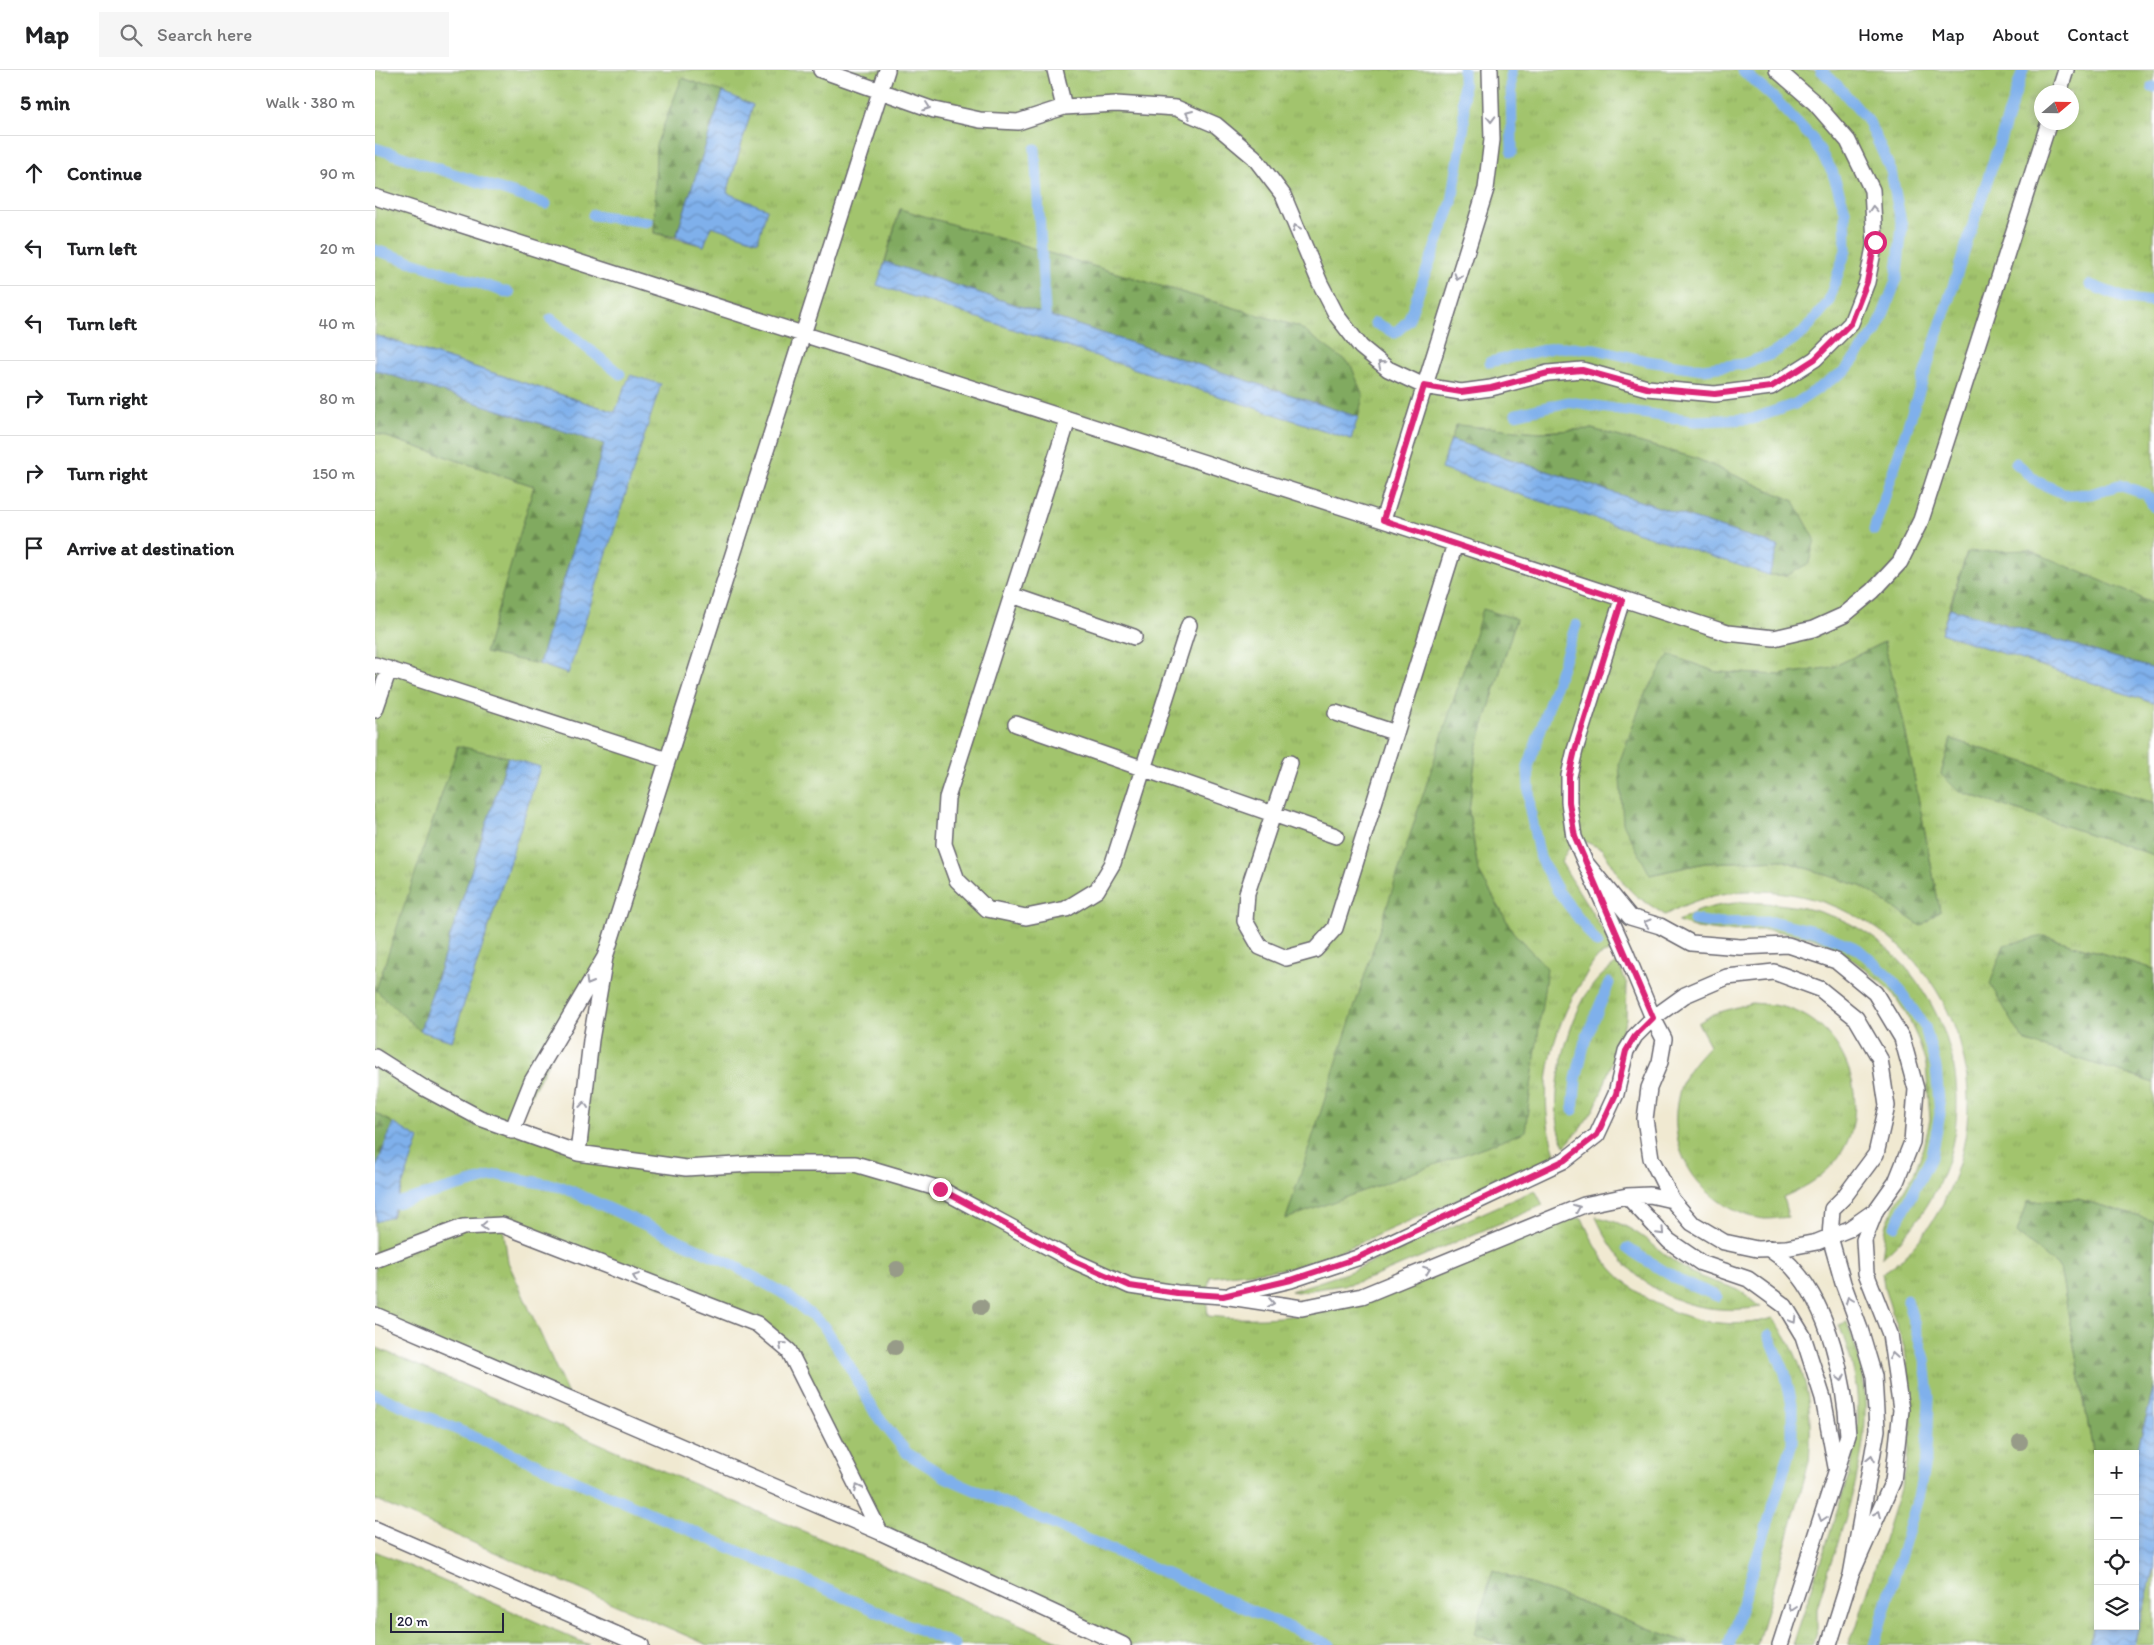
<!DOCTYPE html>
<html lang="en">
<head>
<meta charset="utf-8">
<style>
  body { margin:0; font-family:Itim,sans-serif; background:#f6f6f6; color:#202124 }
  .controls { position:absolute; right:15px; bottom:15px; display:grid; overflow:hidden; border-radius:0px; box-shadow:0 2px 8px #0003 }
  .controls button { width:45px; height:45px; display:grid; place-items:center; padding:0; border:0; border-bottom:1px solid #e0e0e0; background:#fff; color:#202124; font:25px sans-serif }
  .compass { position:absolute; left:1659px; top:15px; width:45px; height:45px; border-radius:50%; background:#fff; box-shadow:0 2px 8px #0003; rotate:70deg }
  .scale { position:absolute; left:15px; bottom:12px; width:114px; box-sizing:border-box; padding-left:5px; border:2px solid #22223b; border-top:0; font-size:14px; line-height:18px; white-space:nowrap; color:#22223b; -webkit-text-stroke:4px #fff; paint-order:stroke }
  .stop { position:absolute; width:15px; height:15px; margin:-11px; border:4px solid #db2777; border-radius:50%; background:#fff }
  .stop.end { background:#db2777; border-color:#fff; box-shadow:0 1px 5px #0008 }
  .list { margin:0; padding:0; list-style:none }
  h2 { display:flex; justify-content:space-between; align-items:center; height:65px; margin:0; padding:0 20px; font-size:21px }
  h2 small { font-size:16px; font-weight:400; color:#757577 }
  .list li { display:grid; grid-template-columns:32px 1fr auto; gap:15px; align-items:center; box-sizing:border-box; height:75px; padding:0 20px; border-top:1px solid #e0e0e0 }
  .list b { display:block; font-size:19px; white-space:nowrap }
  .list em { font-size:16px; font-style:normal; color:#757577 }
  .icon { flex:none; width:28px; height:28px; fill:none; stroke:currentColor; stroke-width:2; stroke-linecap:round; stroke-linejoin:round }
  .map { position:relative; flex:none; width:1779px; height:1575px; overflow:hidden }
  header { display:flex; align-items:center; gap:30px; box-sizing:border-box; height:70px; padding:0 25px; background:#fff; border-bottom:1px solid #e0e0e0 }
  header strong { font-size:24px }
  nav { display:flex; gap:28px; margin-inline-start:auto; font-size:18px }
  .search { width:350px; height:45px; background:#f6f6f6; display:flex; align-items:center; gap:12px; box-sizing:border-box; padding:0 18px; border-radius:0px; color:#757577; font-size:19px }
  main { display:flex }
  aside { flex:1; background:#fff }
  .map>svg:first-child { display:block }
</style>
</head>
<body>
<header>
<strong>Map</strong>
<div class="search"><svg class="icon" aria-label="search" viewBox="0 0 24 24"><circle cx="10" cy="10" r="6"/><path d="M15 15l6 6"/></svg>Search here</div>
<nav><a>Home</a><a>Map</a><a>About</a><a>Contact</a></nav>
</header>
<main>
<aside>
<h2>5 min<small>Walk · 380 m</small></h2>
<ul class="list">
<li><svg class="icon" aria-label="ahead" viewBox="0 0 24 24"><path d="M12 20V5M6 11l6-6 6 6"/></svg><div><b>Continue</b></div><em>90 m</em></li>
<li><svg class="icon" aria-label="left" viewBox="0 0 24 24"><path d="M17 20v-9H6M10 6l-5 5 5 5"/></svg><div><b>Turn left</b></div><em>20 m</em></li>
<li><svg class="icon" aria-label="left" viewBox="0 0 24 24"><path d="M17 20v-9H6M10 6l-5 5 5 5"/></svg><div><b>Turn left</b></div><em>40 m</em></li>
<li><svg class="icon" aria-label="right" viewBox="0 0 24 24"><path d="M7 20v-9h11M14 6l5 5-5 5"/></svg><div><b>Turn right</b></div><em>80 m</em></li>
<li><svg class="icon" aria-label="right" viewBox="0 0 24 24"><path d="M7 20v-9h11M14 6l5 5-5 5"/></svg><div><b>Turn right</b></div><em>150 m</em></li>
<li><svg class="icon" aria-label="arrive" viewBox="0 0 24 24"><path d="M6 21V4h12l-3 4 3 4H6"/></svg><div><b>Arrive at destination</b></div></li>
</ul>
</aside>
<div class="map">
<svg width="1779" height="1575" viewBox="0 0 1779 1575">
  <defs>
    <pattern id="grass-tufts" width="24" height="20" patternUnits="userSpaceOnUse" patternTransform="scale(1.25)"><rect width="24" height="20" fill="#a2c46d"/><path d="M3 7l-1-3M5 7V3M7 7l1-3M15 17l-1-3M17 17v-4M19 17l1-3" fill="none" stroke="#8ba85f"/></pattern>
    <pattern id="forest-firs" width="22" height="20" patternUnits="userSpaceOnUse" patternTransform="scale(1.25)"><rect width="22" height="20" fill="#81aa60"/><path d="M5 1l3.5 6h-7zM16 11l3.5 6h-7z" fill="#698a50"/></pattern>
    <pattern id="water-waves" width="16" height="10" patternUnits="userSpaceOnUse" patternTransform="scale(1.25)"><rect width="16" height="10" fill="#7fb0eb"/><path d="M0 5q4-4 8 0t8 0" fill="none" stroke="#688fc0"/></pattern>
  </defs>
  <rect width="100%" height="100%" fill="#fff"/>
  <filter id="ink" filterUnits="userSpaceOnUse"><feTurbulence type="fractalNoise" baseFrequency=".02" numOctaves="2"/><feDisplacementMap in="SourceGraphic" scale="10" xChannelSelector="R" yChannelSelector="G"/><feConvolveMatrix kernelMatrix="1 2 1 2 8 2 1 2 1" color-interpolation-filters="sRGB"/></filter>
  <filter id="wash" filterUnits="userSpaceOnUse"><feTurbulence type="fractalNoise" baseFrequency=".0096" numOctaves="4" result="noise"/><feDisplacementMap in="SourceGraphic" scale="20" xChannelSelector="R" yChannelSelector="G"/><feGaussianBlur stdDeviation="1.12" result="paint"/><feColorMatrix in="noise" values="0 0 0 0 0 0 0 0 0 0 0 0 0 0 0 0 0 1.4 0 .05"/><feComposite in="paint" operator="in"/></filter>
  <g filter="url(#wash)">
    <rect width="100%" height="100%" fill="#f0e9d1"/>
    <path fill="url(#grass-tufts)" stroke="#627354" fill-rule="evenodd" d="M0,0h1779v535l-19,-10 -168,-43 -26,81 213,70v100l-203,-64 -10,35 17,17 196,64v114l-110,-33 -20,105 130,42v138l-76,-22 -50,2 -11,32 43,35 38,211v130l-9,36h-241l8,-17 50,-158 5,-39v-37l-6,-44 -20,-59 -3,-18c27,-15 49,-46 63,-74 63,-128 -8,-276 -149,-304 -45,-9 -91,-3 -131,20l-30,-20 -11,-11 -22,-35 -27,-12 -14,25 54,88c-5,2 -14,4 -17,7 -6,6 -11,16 -15,23 -33,50 -48,119 -27,176l-215,95 -50,17 -81,9 -4,18 2,21c98,11 180,-19 268,-57 27,-12 79,-41 106,-41 8,18 16,35 29,50 39,44 105,67 162,50 35,45 40,88 36,144l-52,183h-70l1,-2 -195,-73 -18,64 28,11h-380l-243,-113 -91,-181 -32,-27 -254,-98 5,36 62,137 -195,-84v-94l17,-4 26,-78 -43,-26v-680l159,53 -48,167 53,11 29,10 47,-262 -240,-77zM308,8l70,27 -26,88 31,48 -47,-16 -7,21 -50,-13zM1666,22h30v30h-30zM525,139l399,118 64,69 -12,43 -473,-154zM1081,356l84,6 52,-3 103,29 99,43 -6,74h-19l-323,-121zM1141,549l-40,132 -7,60 9,59 35,62 34,36 -261,250zM1509,572l20,82 36,187 -19,15 -58,-39 -82,-27 -76,3 -55,12 19,-220 48,17 62,3 54,-8zM82,676l51,11 32,10 -88,274 -32,-10zM229,888l-26,195 -66,-22z
      M1368,832c30,1 60,3 89,14 35,12 68,40 88,70 62,91 44,201 -38,272l4,-32 8,-19 21,-36 9,-24 6,-28 -4,-54 -7,-23 -12,-27 -15,-23 -23,-20 -27,-20 -24,-13 -47,-9 -52,1 -22,-3 -19,-6c18,-14 42,-17 65,-20z
      M1243,892l9,23 -1,34 -24,72 -8,18 -14,20 -15,17c-3,-7 -6,-15 -7,-22 -7,-37 11,-109 35,-139 7,-9 16,-16 25,-23z
      M1376,933c15,1 30,2 44,8 58,23 80,106 38,153 -14,16 -31,25 -50,33l5,20c-8,1 -16,2 -23,2 -13,-1 -29,-7 -40,-14 -42,-26 -59,-72 -44,-119 5,-16 18,-29 29,-41l-12,-22 15,-9z
      M1160,1120l8,15 -170,72 -23,7 -53,8 -6,-1 58,-19z
      M1221,1147c44,7 60,36 96,56 14,7 29,10 44,16 9,4 17,12 25,18 -74,12 -135,-20 -165,-90z
      M1472,1252c6,18 13,36 16,55 12,80 -25,156 -46,231v20l-5,17h-19l57,-173c13,-55 10,-94 -11,-147z
      M0,1277l693,298h-360l-333,-145z
      M0,1481l214,94h-214z
      M1779,1497v78h-20z"/>
    <path fill="url(#forest-firs)" stroke="#52664e" d="M307,8l41,14 -47,145 -22,-4 2,-88z
      M525,139l399,118 52,38 12,31 -5,21 -473,-155z
      M0,300l229,74 -65,220 -54,-11 49,-167 -159,-53z
      M1081,355l84,7 52,-3 103,29 99,43 21,38 -6,24 -21,12h-19l9,-29 -327,-106z
      M1654,480l106,45 19,10v64l-204,-61 17,-56z
      M1108,539l33,10 -40,132 -7,61 9,58 35,62 34,36 -22,164 -239,87z
      M1509,572l20,82 36,187 -19,15 -58,-39 -81,-27 -77,3 -55,12 -27,-52 -4,-60 25,-67 25,-41 48,17 62,3 54,-8z
      M1576,669l203,64v52l-196,-64 -17,-17z
      M83,676l50,11 -88,274 -44,-41z
      M1669,866l110,33v114l-130,-42 -34,-57 14,-39z
      M0,1043l18,10 -18,48z
      M1703,1129l76,22v166l-19,73v-6h-37v25l-38,-211 -43,-35 11,-32z
      M1118,1500l195,73 -1,2h-184l-29,-11z"/>
    <path fill="url(#water-waves)" stroke="#506993" d="M348,22l30,13 -26,88 40,16 -9,32 -47,-15 -7,20 -28,-9z
      M510,192l473,155 -7,22 -474,-154z
      M0,265l240,77 15,-37 31,9 -93,290 -29,-10 65,-220 -229,-74z
      M1076,370l327,106 -9,29 -328,-106z
      M1575,538l204,61v34l-213,-70z
      M133,687l32,10 -88,274 -32,-10z
      M18,1053l26,16 -28,78 -15,5 -1,-51z
      M1779,1317v180l-20,78h-45l9,-36v17h37v-166z"/>
    <g fill="none" stroke-linecap="round" stroke-linejoin="round">
      <path stroke="#7fb0eb" stroke-width="11" d="M1136,0l1,82
        M1777,17h2
        M0,78l171,56
        M660,79l11,179
        M218,145l55,7
        M0,180l134,43
        M1715,215l37,14 27,3
        M176,249l69,55
        M1000,253l20,10 13,-12 44,-119 12,-77 -1,-55
        M1115,292l67,-15 39,2 51,12 56,8 40,-5 29,-10 31,-21 25,-30 18,-53 -1,-40 -13,-39 -20,-33 -36,-38 -34,-30
        M1141,344l52,-12 127,19 57,-2 43,-15 51,-34 31,-40 19,-49 6,-54 -11,-56 -22,-49 -30,-35 -18,-17
        M1641,393l22,19 29,13 24,-1 28,-9 27,9 8,13
        M1499,460l149,-460
        M1201,555l-48,142 2,43 10,48 18,33 39,52
        M1319,850l19,3 63,-1 42,10 40,17 34,30 33,48 11,40 4,47 -8,42 -37,70
        M1198,1040l3,-31 9,-38 24,-58
        M0,1123l21,10 102,-28 64,12 167,76 59,33 36,30 26,41 25,46 32,40 40,25 383,167
        M1252,1178l51,32 39,16
        M0,1324l580,251
        M1354,1575l48,-151 15,-51v-39l-7,-31 -16,-38
        M1499,1575l44,-147 9,-46 2,-54 -4,-39 -18,-59"/>
    </g>
  </g>
  <g filter="url(#ink)">
    <g fill="none" stroke-linecap="round" stroke-linejoin="round">
      <g stroke="#6a6870" stroke-width="18">
        <path id="lane" d="M446,0l113,40 46,10 38,2 46,-15 52,-3 60,4 40,17 38,32 29,38 37,88 17,33 24,31 27,22 36,17 37,6 30,-4 57,-15 34,-3 65,18 68,6 56,-7 44,-28 36,-36 16,-41 8,-40 -3,-52 -24,-49 -33,-38 -38,-33
          M680,0l9,37
          M1684,22l7,-22
          M0,127l1008,323 344,113 47,5 39,-9 31,-14 29,-24 27,-29 21,-42 128,-398
          M693,350l-121,378 -3,46 13,36 30,29 39,8 40,-8 31,-19 16,-27 76,-238
          M1008,450l103,-331 6,-49 -2,-70
          M637,525l122,42
          M0,595l292,95
          M0,640l14,-41
          M961,643l60,20
          M641,654l320,112
          M915,693l-43,130 -2,28 15,26 26,11 29,-8 20,-22 120,-384
          M1210,792l45,55 30,9 31,17 49,4 48,-2 48,16 39,32 27,45 14,51 -4,53 -16,40 -20,28 -27,19 -32,13 -31,6 -29,1 -33,-7 -32,-19 -20,-23 -21,-42 -6,-39 4,-31 11,-26 4,-23 -11,-21 -28,-67 -40,-89 -11,-25 -5,-35v-26l6,-26 47,-150
          M230,887l282,-887
          M0,987l49,31 56,30 98,35 108,15 66,-4h103l85,25 134,72 56,25 47,7 46,3 79,12 60,-12 222,-91 43,-9 23,-1 22,5
          M137,1061l20,-50 73,-124 -14,83 -13,113
          M1252,1126l42,45 32,22 47,16 37,27 18,30 20,62 13,69
          M1393,1178c7,6 18,12 24,19 38,41 53,114 56,168l-68,210
          M0,1190l88,-33 39,-2 255,99 32,27 91,181
          M857,1224l59,-14 66,-22 208,-98 32,-25 19,-41 10,-43 9,-15 18,-18 32,-23 42,-18 47,-5 46,17 36,29 24,41 7,47 -11,48 -32,43 -12,12 -2,28 13,46 17,46 14,47 3,54 -26,145
          M0,1245l505,217 243,113
          M0,1459l266,116
          M1454,1575l22,-70 42,-94 8,-71 -11,-76 -24,-61 -2,-33 12,-30"/>
      </g>
      <use href="#lane" stroke="#fff" stroke-width="15"/>
    </g>
    <g fill="#979b88">
      <circle cx="522" cy="1199" r="8"/>
      <circle cx="606" cy="1237" r="8"/>
      <circle cx="520" cy="1277" r="8"/>
      <circle cx="1645" cy="1372" r="8"/>
    </g>
    <defs><path id="oneway-chevron" d="M-2-3.5L2.5 0L-2 3.5" fill="none" stroke-width="1.6" stroke-linecap="round" stroke-linejoin="round" transform="scale(1.25)"/></defs>
    <g stroke="#9c9ca7">
      <use href="#oneway-chevron" transform="translate(552 37) rotate(19)"/>
      <use href="#oneway-chevron" transform="translate(814 44) rotate(-157)"/>
      <use href="#oneway-chevron" transform="translate(1116 49) rotate(89)"/>
      <use href="#oneway-chevron" transform="translate(1498 139) rotate(-94)"/>
      <use href="#oneway-chevron" transform="translate(921 158) rotate(-113)"/>
      <use href="#oneway-chevron" transform="translate(1083 207) rotate(108)"/>
      <use href="#oneway-chevron" transform="translate(1006 294) rotate(-140)"/>
      <use href="#oneway-chevron" transform="translate(1272 853) rotate(-164)"/>
      <use href="#oneway-chevron" transform="translate(214 912) rotate(120)"/>
      <use href="#oneway-chevron" transform="translate(209 1035) rotate(-84)"/>
      <use href="#oneway-chevron" transform="translate(1202 1138) rotate(-22)"/>
      <use href="#oneway-chevron" transform="translate(109 1156) rotate(177)"/>
      <use href="#oneway-chevron" transform="translate(1286 1162) rotate(47)"/>
      <use href="#oneway-chevron" transform="translate(1052 1200) rotate(-21)"/>
      <use href="#oneway-chevron" transform="translate(261 1207) rotate(-159)"/>
      <use href="#oneway-chevron" transform="translate(1474 1230) rotate(-111)"/>
      <use href="#oneway-chevron" transform="translate(896 1233) rotate(9)"/>
      <use href="#oneway-chevron" transform="translate(1418 1250) rotate(58)"/>
      <use href="#oneway-chevron" transform="translate(407 1275) rotate(-139)"/>
      <use href="#oneway-chevron" transform="translate(1518 1286) rotate(-99)"/>
      <use href="#oneway-chevron" transform="translate(1466 1308) rotate(78)"/>
      <use href="#oneway-chevron" transform="translate(1496 1388) rotate(-79)"/>
      <use href="#oneway-chevron" transform="translate(483 1418) rotate(-117)"/>
      <use href="#oneway-chevron" transform="translate(1503 1444) rotate(-66)"/>
      <use href="#oneway-chevron" transform="translate(1447 1448) rotate(108)"/>
      <use href="#oneway-chevron" transform="translate(1417 1538) rotate(108)"/>
    </g>
  </g>
  <g fill="none" stroke-linecap="round" stroke-linejoin="round" filter="url(#ink)">
    <path stroke="#db2777" stroke-width="6" d="M565,1119l134,72 56,25 47,7 46,3 68,-16 66,-22 208,-98 32,-25 19,-41 10,-43 9,-15 18,-18 -78,-181 -6,-35v-26l6,-26 47,-150 -239,-80 41,-134 37,6 30,-4 57,-15 34,-3 65,18 68,6 56,-7 44,-28 36,-36 16,-41 8,-40"/>
  </g>
</svg>
<div class="controls">
<button>+</button>
<button>−</button>
<button><svg class="icon" aria-label="locate" viewBox="0 0 24 24"><circle cx="12" cy="12" r="6"/><path d="M12 2v4M12 18v4M2 12h4M18 12h4"/></svg></button>
<button><svg class="icon" aria-label="layers" viewBox="0 0 24 24"><path d="M12 4l9 5-9 5-9-5zM3 14l9 5 9-5"/></svg></button>
</div>
<svg class="compass" viewBox="-18 -18 36 36"><path d="M0-13l5 13h-10z" fill="#e53935"/><path d="M0 13l5-13h-10z" fill="#757577"/></svg>
<div class="scale">20 m</div>
<div class="stop" style="left:1500px;top:172px"></div>
<div class="stop end" style="left:565px;top:1119px"></div>
</div>
</main>
</body>
</html>
